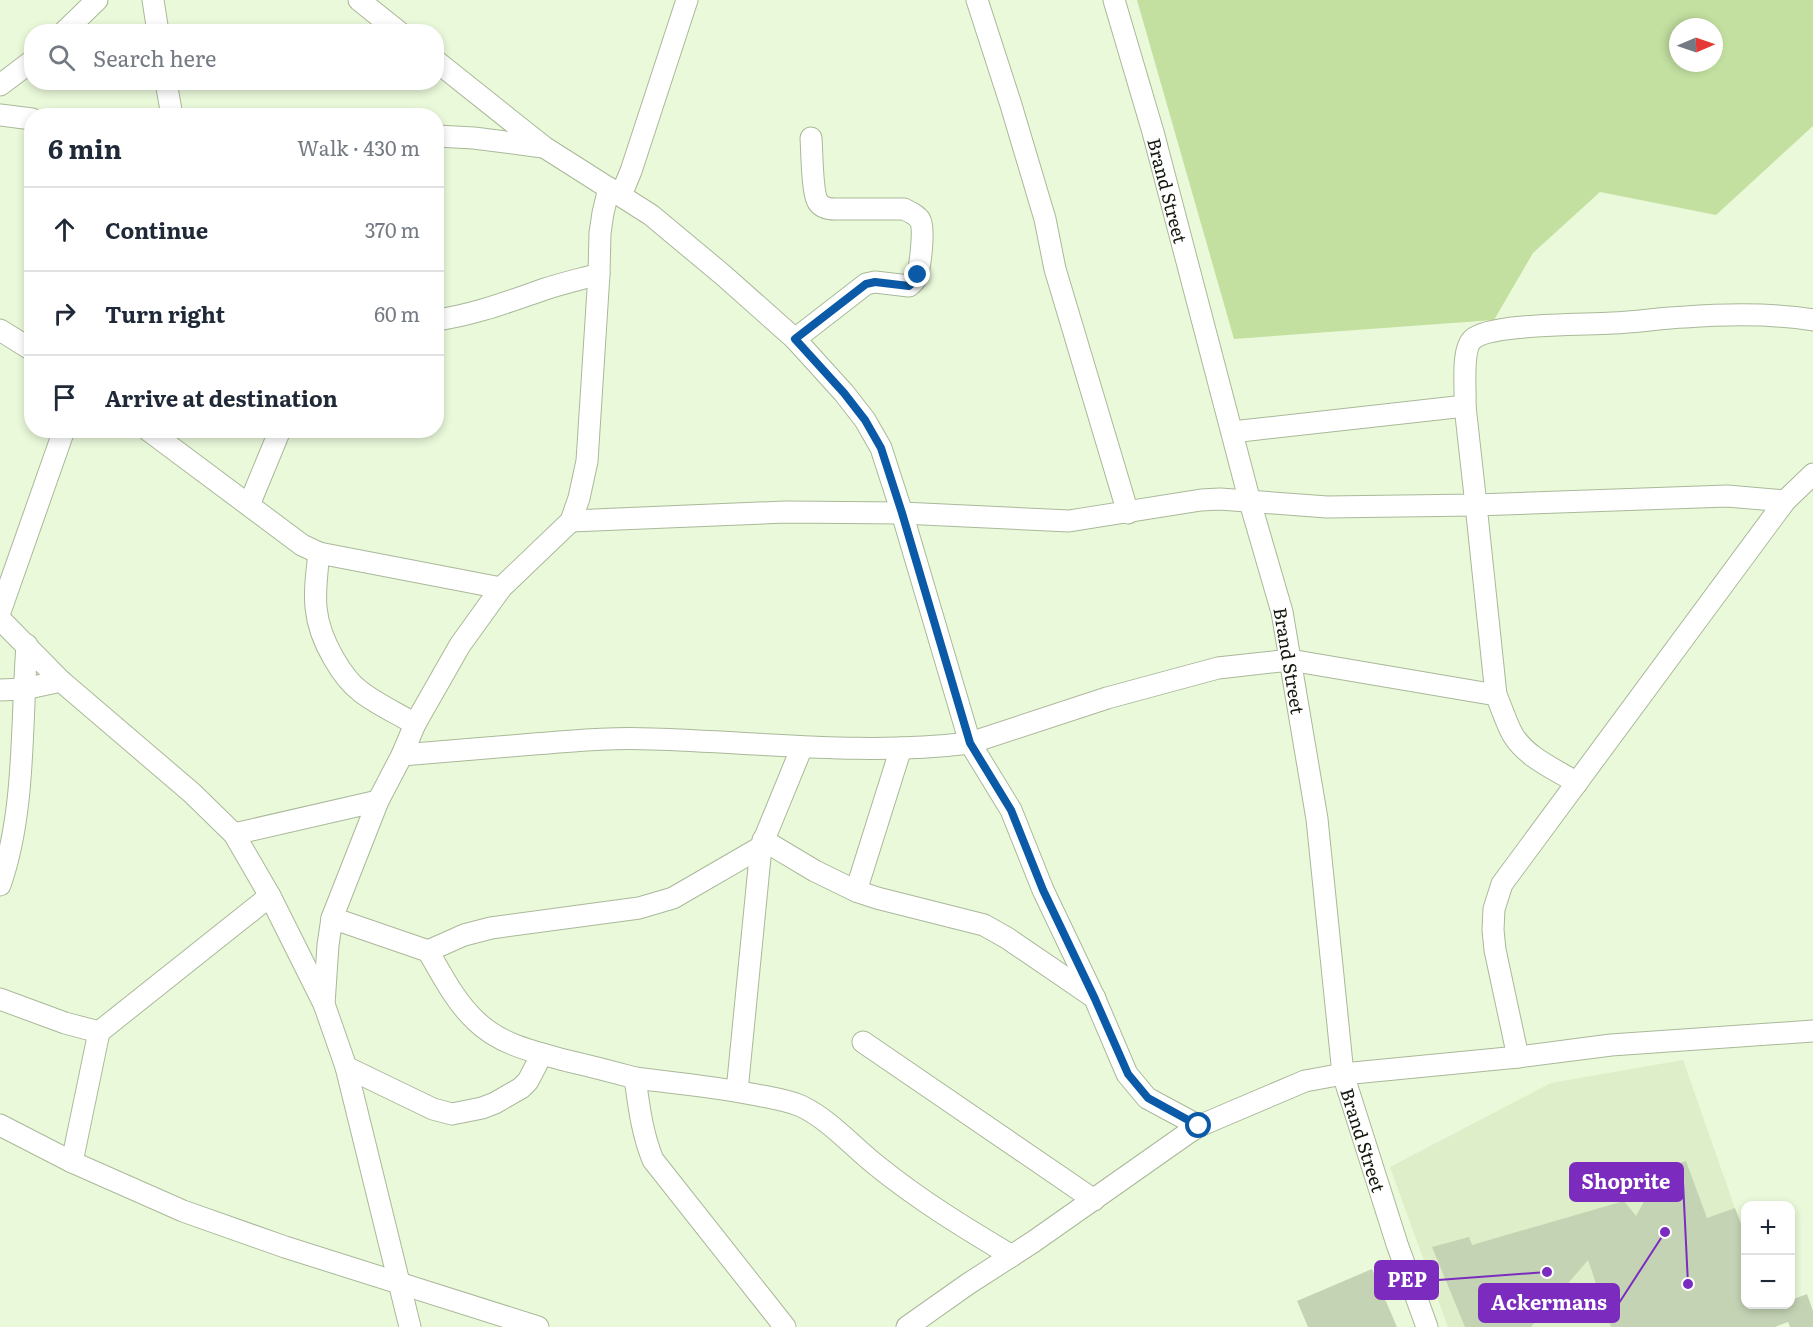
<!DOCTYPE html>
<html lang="en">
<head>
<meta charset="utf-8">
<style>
  body { margin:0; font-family:Literata,serif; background:#f2f2f3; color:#1f2937 }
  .controls { position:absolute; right:18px; bottom:18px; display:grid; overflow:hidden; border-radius:12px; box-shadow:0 3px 9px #0003 }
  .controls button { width:54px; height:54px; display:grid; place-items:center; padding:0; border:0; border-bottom:2px solid #e0e1e3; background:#fff; color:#1f2937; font:30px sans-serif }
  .compass { position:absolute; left:1669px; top:18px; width:54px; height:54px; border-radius:50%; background:#fff; box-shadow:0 3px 9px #0003; rotate:88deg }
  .stop { position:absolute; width:18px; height:18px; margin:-14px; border:4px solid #0b5aa8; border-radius:50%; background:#fff }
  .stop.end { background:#0b5aa8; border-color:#fff; box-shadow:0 2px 6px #0008 }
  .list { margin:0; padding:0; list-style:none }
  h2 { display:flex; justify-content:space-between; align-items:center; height:78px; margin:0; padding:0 24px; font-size:26px }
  h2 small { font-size:20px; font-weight:400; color:#747a83 }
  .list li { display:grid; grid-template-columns:39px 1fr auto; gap:18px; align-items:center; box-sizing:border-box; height:84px; padding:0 24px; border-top:2px solid #e0e1e3 }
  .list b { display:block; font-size:22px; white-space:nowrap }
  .list em { font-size:20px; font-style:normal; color:#747a83 }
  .icon { flex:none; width:33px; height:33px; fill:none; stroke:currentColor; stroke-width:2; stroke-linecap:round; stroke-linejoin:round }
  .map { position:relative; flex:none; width:1813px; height:1327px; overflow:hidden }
  .search { position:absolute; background:#fff; box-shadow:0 3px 9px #0003; left:24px; top:24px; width:420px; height:66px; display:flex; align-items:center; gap:15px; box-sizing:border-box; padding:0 21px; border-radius:24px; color:#747a83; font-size:22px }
  .panel { position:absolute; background:#fff; box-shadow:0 3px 9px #0003; left:24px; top:108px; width:420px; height:330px; border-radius:24px }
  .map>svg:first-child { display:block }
</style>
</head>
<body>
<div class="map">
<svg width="1813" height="1327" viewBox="0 0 1813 1327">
  <rect width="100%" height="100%" fill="#eaf9da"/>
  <path fill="#ddeec8" d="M1683,1060l62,177 1,67 24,1 7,22h-329l-58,-160 161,-84z"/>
  <path fill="#c3e0a0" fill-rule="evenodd" d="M1137,0h676v126l-97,89 -116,-23 -67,61 -39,67 -260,19zM1678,27h36v36h-36z"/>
  <path fill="#c5d3b5" d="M1686,1161l21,57 28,-10 11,29v68h45v-5l16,-6 6,17v16h-23l-2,-5 -13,5h-164l-23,-67 -57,67h-66l-33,-80 37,-10 3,8 152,-44 12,15 26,-47z
    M1372,1269l25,58h-89l-11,-26z"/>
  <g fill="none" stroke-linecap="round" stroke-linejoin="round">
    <g stroke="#aab89a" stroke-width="23">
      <g id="minor">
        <path d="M153,0l5,32"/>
        <path d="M359,0l40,32"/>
        <path d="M977,0l34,105 34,114 10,50 73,244"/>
        <path id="s1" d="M1114,0l39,132 97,370 32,110 35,207 26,255 54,170 30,83"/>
        <path d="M64,32l33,-32"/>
        <path d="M436,61l108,86 107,68 72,60 72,64 49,54 21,27 16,28 21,65 68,230 41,67 32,80 52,109 32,75 20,24 52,28"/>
        <path d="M166,82l6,34"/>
        <path d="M0,85l32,-24"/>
        <path d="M0,115l32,4"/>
        <path d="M436,136l38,2 69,9"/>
        <path d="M621,195l10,-24 56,-171"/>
        <path d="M436,320c38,-5 74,-19 109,-31 18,-6 36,-10 54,-15"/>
        <path d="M0,330l32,20"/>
        <path d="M795,339l71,-55 9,-2 34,4c4,-3 7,-6 9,-12 2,-10 7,-45 2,-54 -3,-5 -10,-8 -16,-11h-69c-6,0 -13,-1 -17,-7 -6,-9 -6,-51 -7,-64"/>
        <path d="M148,430l154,115 17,8 182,35"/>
        <path d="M1232,432l233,-26c1,-16 -4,-57 8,-67 18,-16 112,-14 139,-16 25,-1 49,-5 73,-6 42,-3 87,-4 128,3"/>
        <path d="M249,505l31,-75"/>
        <path d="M571,521l214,-9 117,1 167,8 132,-21 19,-1 107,8 149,-2 -11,-99"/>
        <path d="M319,553c-5,43 -8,67 15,106 7,12 15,24 26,32 16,13 37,22 55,33"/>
        <path d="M0,612l64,-182"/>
        <path d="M0,619l61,62 131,112 42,41 36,62 54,108 22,63 64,260"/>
        <path d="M0,690l24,-1 37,-8"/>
        <path d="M1496,695l-20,-190 251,-9 58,5"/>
        <path d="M402,755c44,-4 88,-7 132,-11 39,-3 78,-7 118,-5 106,3 212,17 318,4l137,-45 111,-30 72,-8 206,35c6,13 10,28 17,40 14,23 42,34 64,48"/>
        <path d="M234,834l144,-33"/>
        <path d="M763,840l52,31 41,20 21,7 107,27 23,13 88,60"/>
        <path d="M0,885c26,-74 21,-163 27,-240"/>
        <path d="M856,891l45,-143"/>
        <path d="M332,918l96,33c14,24 27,50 47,69 25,25 60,32 93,41 22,5 45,11 67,17 4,29 7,55 18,82l132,167"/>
        <path d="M428,951l36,-16 27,-7 148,-20 34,-10 88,-51"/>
        <path d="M0,999l65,24 34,9 -27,130"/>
        <path d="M324,1004l4,-59 4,-27 46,-117 24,-46 13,-31 45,-79 41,-57 70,-67 8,-23 8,-37 12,-187 1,-41 3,-20 6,-25"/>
        <path d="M99,1032l171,-136"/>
        <path d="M863,1042l231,158"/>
        <path d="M1518,1057l-23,-107 -2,-20 1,-21 8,-25 283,-383 28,-27"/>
        <path d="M346,1067l87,42 19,5 30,-6 13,-5 26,-15 7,-7 14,-27"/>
        <path d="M635,1078c41,5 82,9 122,17 15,3 30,5 44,11 29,14 50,39 75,59 43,35 89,63 136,91"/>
        <path d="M737,1091l24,-244 41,-100"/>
        <path d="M0,1125l72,37 111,49 102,36 253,80"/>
        <path d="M907,1327l61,-43 65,-42 155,-109 11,-7 106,-45 38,-7 175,-17 93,-12 202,-14"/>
      </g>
    </g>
    <use href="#minor" stroke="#fff" stroke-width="21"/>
  </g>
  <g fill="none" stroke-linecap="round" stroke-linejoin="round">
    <path stroke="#0b5aa8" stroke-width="8" d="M918,275l-4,7 -5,4 -34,-4 -9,2 -71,55 49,54 21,27 16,28 21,65 68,230 41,67 32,80 52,109 33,75 20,24 51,28"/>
  </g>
  <g text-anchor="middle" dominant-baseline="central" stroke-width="4.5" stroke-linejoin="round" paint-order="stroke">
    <g font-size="18" fill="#14190e" stroke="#fff">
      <text stroke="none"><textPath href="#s1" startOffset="198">Brand Street</textPath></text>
      <text stroke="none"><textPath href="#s1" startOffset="684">Brand Street</textPath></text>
      <text stroke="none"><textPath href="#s1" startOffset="1170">Brand Street</textPath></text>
    </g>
  </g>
  <path fill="none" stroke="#7b2cbf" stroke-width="2" d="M1688 1284L1683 1182M1547 1272L1438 1280M1665 1232L1619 1303"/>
  <g fill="#7b2cbf" stroke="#fff" stroke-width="2">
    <circle cx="1688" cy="1284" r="6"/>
    <circle cx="1547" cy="1272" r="6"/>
    <circle cx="1665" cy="1232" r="6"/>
  </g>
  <g fill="#7b2cbf" stroke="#7b2cbf" stroke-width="2">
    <rect x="1570" y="1163" width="113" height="38" rx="6"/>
    <rect x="1375" y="1261" width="63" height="38" rx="6"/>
    <rect x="1479" y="1284" width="140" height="38" rx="6"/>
  </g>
  <g font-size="20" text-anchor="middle" font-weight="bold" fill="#fff">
    <text x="1626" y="1189">Shoprite</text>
    <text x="1407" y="1287">PEP</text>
    <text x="1549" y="1310">Ackermans</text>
  </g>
</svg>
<div class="controls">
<button>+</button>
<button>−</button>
</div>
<svg class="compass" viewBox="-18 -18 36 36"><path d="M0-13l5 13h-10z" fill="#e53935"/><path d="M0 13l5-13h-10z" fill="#747a83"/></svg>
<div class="stop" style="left:1199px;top:1126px"></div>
<div class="stop end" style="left:918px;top:275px"></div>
<div class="search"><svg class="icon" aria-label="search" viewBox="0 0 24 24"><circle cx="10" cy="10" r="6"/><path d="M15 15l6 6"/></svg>Search here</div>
<section class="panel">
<h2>6 min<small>Walk · 430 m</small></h2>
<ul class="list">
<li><svg class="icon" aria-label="ahead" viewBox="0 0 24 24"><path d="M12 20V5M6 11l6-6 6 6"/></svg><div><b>Continue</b></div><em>370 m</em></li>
<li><svg class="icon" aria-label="right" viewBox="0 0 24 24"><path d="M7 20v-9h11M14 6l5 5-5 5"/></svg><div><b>Turn right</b></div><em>60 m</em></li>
<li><svg class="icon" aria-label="arrive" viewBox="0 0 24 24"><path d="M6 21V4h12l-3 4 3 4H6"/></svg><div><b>Arrive at destination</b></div></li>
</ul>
</section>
</div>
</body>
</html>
